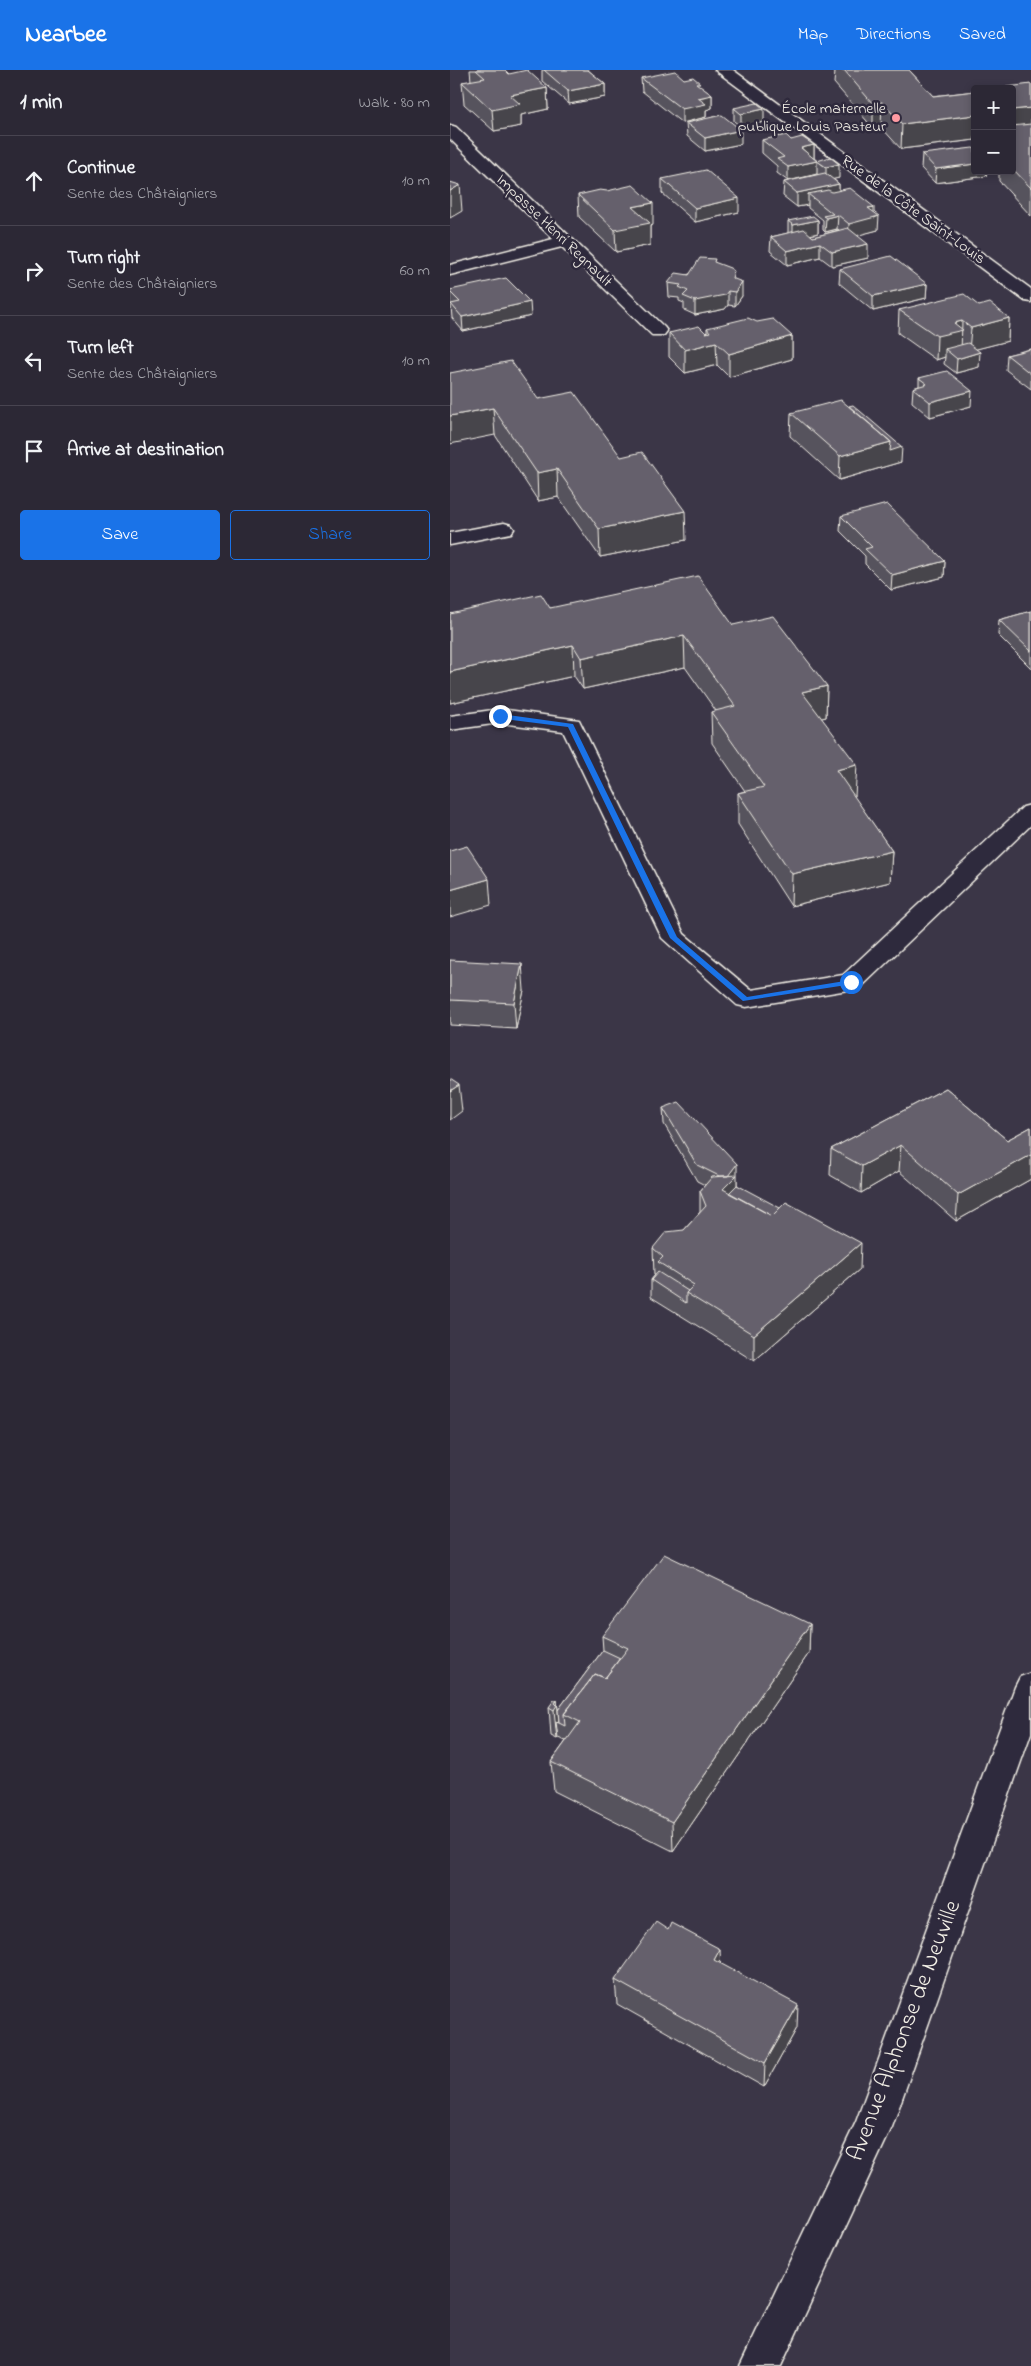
<!DOCTYPE html>
<html lang="en">
<head>
<meta charset="utf-8">
<style>
  body { margin:0; font-family:"Indie Flower",sans-serif; background:#383441; color:#f1f3f6 }
  .controls { position:absolute; right:15px; top:15px; display:grid; overflow:hidden; border-radius:5px; box-shadow:0 2px 8px #0003 }
  .controls button { width:45px; height:45px; display:grid; place-items:center; padding:0; border:0; border-bottom:1px solid #484450; background:#2c2835; color:#f1f3f6; font:25px sans-serif }
  .stop { position:absolute; width:15px; height:15px; margin:-11px; border:4px solid #1a73e8; border-radius:50%; background:#fff }
  .stop.end { background:#1a73e8; border-color:#fff; box-shadow:0 1px 5px #0008 }
  .list { margin:0; padding:0; list-style:none }
  h2 { display:flex; justify-content:space-between; align-items:center; height:65px; margin:0; padding:0 20px; font-size:21px }
  h2 small { font-size:16px; font-weight:400; color:#a6a6ad }
  .list li { display:grid; grid-template-columns:32px 1fr auto; gap:15px; align-items:center; box-sizing:border-box; height:90px; padding:0 20px; border-top:1px solid #484450 }
  .list b { display:block; font-size:19px; white-space:nowrap }
  .list p { margin:0; font-size:16px; white-space:nowrap; color:#a6a6ad }
  .list em { font-size:16px; font-style:normal; color:#a6a6ad }
  .actions { display:flex; gap:10px; padding:15px 20px }
  .actions a { flex:1; padding:11px 0; border:1px solid #1a73e8; border-radius:5px; text-align:center; font-size:18px; color:#1a73e8 }
  .actions .main { background:#1a73e8; color:#fff }
  .icon { flex:none; width:28px; height:28px; fill:none; stroke:currentColor; stroke-width:2; stroke-linecap:round; stroke-linejoin:round }
  .map { position:relative; flex:none; width:581px; height:2296px; overflow:hidden }
  header { display:flex; align-items:center; gap:30px; box-sizing:border-box; height:70px; padding:0 25px; background:#1a73e8; color:#fff }
  header strong { font-size:24px }
  nav { display:flex; gap:28px; margin-inline-start:auto; font-size:18px }
  main { display:flex }
  aside { flex:1; background:#2c2835 }
  .map>svg:first-child { display:block }
</style>
</head>
<body>
<header>
<strong>Nearbee</strong>
<nav><a>Map</a><a>Directions</a><a>Saved</a></nav>
</header>
<main>
<aside>
<h2>1 min<small>Walk · 80 m</small></h2>
<ul class="list">
<li><svg class="icon" aria-label="ahead" viewBox="0 0 24 24"><path d="M12 20V5M6 11l6-6 6 6"/></svg><div><b>Continue</b><p>Sente des Châtaigniers</p></div><em>10 m</em></li>
<li><svg class="icon" aria-label="right" viewBox="0 0 24 24"><path d="M7 20v-9h11M14 6l5 5-5 5"/></svg><div><b>Turn right</b><p>Sente des Châtaigniers</p></div><em>60 m</em></li>
<li><svg class="icon" aria-label="left" viewBox="0 0 24 24"><path d="M17 20v-9H6M10 6l-5 5 5 5"/></svg><div><b>Turn left</b><p>Sente des Châtaigniers</p></div><em>10 m</em></li>
<li><svg class="icon" aria-label="arrive" viewBox="0 0 24 24"><path d="M6 21V4h12l-3 4 3 4H6"/></svg><div><b>Arrive at destination</b></div></li>
</ul>
<div class="actions"><a class="main">Save</a><a>Share</a></div>
</aside>
<div class="map">
<svg width="581" height="2296" viewBox="0 0 581 2296">
  <rect width="100%" height="100%" fill="#3b3647"/>
  <filter id="ink" filterUnits="userSpaceOnUse"><feTurbulence type="fractalNoise" baseFrequency=".02" numOctaves="2"/><feDisplacementMap in="SourceGraphic" scale="10" xChannelSelector="R" yChannelSelector="G"/><feConvolveMatrix kernelMatrix="1 2 1 2 8 2 1 2 1" color-interpolation-filters="sRGB"/></filter>
  <g filter="url(#ink)">
    <g fill="none" stroke-linecap="round" stroke-linejoin="round">
      <g stroke="#f4f1e8" stroke-width="3">
        <path id="lane" d="M54,453l7,2 3,4 -3,4 -61,12v-12z"/>
      </g>
      <g stroke="#f4f1e8" stroke-width="3">
        <path id="street" d="M0,55l6,2 208,200 3,4 -3,4h-12l-90,-88 -112,28v-10l103,-26 -103,-100z
          M50,639l79,11 105,214 67,56 92,-15 180,-168 8,-2v20l-171,163 -114,19 -9,-2 -75,-67 -99,-207 -63,-8 -50,7v-14z
          M581,1603v60l-139,394 -111,239h-41l116,-244 159,-435 5,-10z"/>
      </g>
      <g stroke="#f4f1e8" stroke-width="3">
        <path id="secondary" d="M265,0h18l298,219v13l-6,-1z"/>
      </g>
      <use href="#lane" fill="#2f2a3d" fill-rule="evenodd"/>
      <use href="#street" fill="#2f2a3d" fill-rule="evenodd"/>
      <use href="#secondary" fill="#2f2a3d" fill-rule="evenodd"/>
    </g>
    <path fill="#57535d" stroke="#f4f1e8" d="M20,0h35l4,4 38,14 1,21 -27,6v11l-27,5 -30,-27 -2,-22 9,-1z
      M92,0h46l17,14v13l-36,7 -27,-23z
      M383,0h76l24,26 42,-5v49l-74,9 -20,-22 -8,1 -39,-45 1,-11z
      M191,8l43,1 16,8 12,8v13l-6,2v7l-24,6 -40,-32z
      M581,14v132l-32,-35v-10h13v-82z
      M284,38l30,14 -23,5 -7,-6z
      M236,53l55,21 -36,7 -18,-15z
      M312,70h29l23,5v13l25,20 -6,1 6,5v6l35,23 4,17 -21,5 11,23 -36,8 -12,-9 -33,8 -17,-14 1,-14 17,-4v-12l30,-1v13l-7,2 2,2 26,-7 -2,-1 -12,3 -2,-2v-10l-15,-12v-3l-11,2 -14,-11 1,-14 34,-7 -1,-1 -29,7 -11,-8v-7l-15,-13z
      M472,84l53,17h12l-1,5 -51,7 -14,-15z
      M212,109l77,33 -44,10 -33,-29z
      M128,125l75,30 -3,1v19l-34,7 -37,-35z
      M265,193l19,16 8,17 -7,10 -7,-1 -3,4 -30,6 -11,-5v-7l-5,-2v-3l-10,-1 -1,-14z
      M390,199l87,15 -1,14 -53,13 -34,-28z
      M0,220l81,26 -68,15 -11,-13 -1,-12 -1,-1z
      M529,236l30,12 -1,23 -32,8 3,18 -23,6 -12,-9 1,-7 -9,3 -38,-27 1,-23z
      M257,258l85,8v23l-63,18 -12,-12 -32,8 -16,-16v-24h37l1,-1z
      M581,279v40l-25,-19 1,-15z
      M0,303l88,26 83,58 65,83 -86,17 -42,-60 -20,4 -43,-66z
      M469,308l52,28 -41,11 -18,-15 1,-14 6,-2z
      M341,343l110,49 -62,18 -49,-44z
      M391,446l104,45 -1,16 -53,13 -26,-26v-8l-25,-25z
      M100,538l183,17 94,61 -1,31 -5,1 34,78 -1,1 38,54 -2,31 -99,24 -53,-82v-31l7,-2 -33,-48 -1,-31 5,-1 -31,-44 -102,22 -9,-13 -124,27v-89z
      M581,541v57l-33,-33 1,-15z
      M0,890l74,30 -8,39 -66,-4z
      M496,1018l61,52 24,-13v52l-75,42 -57,-50 -38,22 -31,-18 1,-26z
      M213,1038l74,72v5l123,84 -106,92 -103,-64v-17l4,-5h-1l-1,-27 31,-18 16,-18v-21l5,-6 -8,-4 -33,-57z
      M360,1554l-1,29 -136,198 -119,-60 -3,-29 15,-21 -8,-3 -1,1 -6,-3 -2,-29 8,-7 1,10 45,-60 -1,-14z
      M165,1910l182,48 -33,59 -147,-83z"/>
    <path fill="#47444c" stroke="#f4f1e8" d="M155,14v13l-36,7 -1,-13z
      M97,18l1,21 -27,6v11l-27,5 -2,-21 18,-15z
      M262,25v13l-6,2v7l-24,6v-14l16,-11z
      M432,32l-1,25 -8,1v-24z
      M581,38v25l-19,2v-25z
      M314,39v13l-23,5v-13z
      M525,45v25l-74,9 1,-25z
      M291,60v14l-36,7v-13z
      M364,75v14l-13,-11z
      M367,91v13l-29,7v-14z
      M389,94v14l-13,3v-14z
      M525,94v7h12l-1,5 -51,7 1,-14z
      M389,114v14l-31,-4v11l-11,2v-14z
      M10,115l2,26 -12,7v-27z
      M289,128v14l-44,10v-14z
      M203,133v22l-3,1v19l-34,7 -1,-22 17,-23z
      M424,137v11l5,-2 -1,14 -30,8 1,-14 19,-16z
      M388,145l-1,14 -12,3 1,-14z
      M368,150v13l-25,6v-14z
      M370,173v14l-33,8v-14z
      M418,174v14l-36,8v-14z
      M292,212v14l-7,10v-14z
      M477,214l-1,14 -53,13v-15z
      M278,221v14l-3,4 -30,6v-14z
      M80,232l1,14 -68,15 -1,-14z
      M559,248l-1,23 -39,10 2,-23z
      M512,251l-1,32 -16,-4v8l-9,3 1,-24 17,-13z
      M342,266v23l-63,18v-23z
      M266,272l1,23 -32,8v-23z
      M530,282l-1,15 -23,6 1,-14z
      M522,321l-1,15 -41,11v-15z
      M43,338l2,27 -45,9v-28z
      M441,372l11,5 -1,15 -62,18 1,-24z
      M107,399l1,28 -20,4 -1,-28z
      M235,441l1,29 -86,17 -1,-28z
      M495,491l-1,16 -53,13 1,-15z
      M234,566l1,31 -102,22 -2,-31z
      M123,575l1,31 -124,27v-31z
      M377,616l-1,31 -25,6 1,-31z
      M407,695l-2,31 -20,6 1,-32z
      M442,781l-2,31 -99,24 1,-32z
      M39,809l2,26 -41,12v-27z
      M72,894l2,26 -8,39 -2,-26z
      M9,1015l3,26 -12,9v-29z
      M451,1075l-2,26 -38,22 1,-27z
      M581,1085v24l-75,42 2,-26z
      M287,1094v37l-14,-12 2,-10z
      M411,1173l-1,26 -106,92v-26z
      M360,1554l-1,29 -136,198 -1,-29z
      M107,1630l2,23 -3,-1 2,16 -1,1 -3,-29 1,-7z
      M270,1879l1,24 -7,-13z
      M348,1935l-1,23 -33,59 1,-24z"/>
    <path fill="#65616c" stroke="#f4f1e8" d="M26,0h29l4,4 18,-4 20,18 -37,7 10,9 -28,6 -30,-28 23,-4z
      M94,0h44l17,14 -37,7z
      M394,0h65l24,26 42,-5v24l-73,9 -20,-22 -9,2z
      M225,1l9,8 9,-2 7,6h-4l16,12 -14,3 8,6 -24,5 -41,-31z
      M581,14v24l-19,2v-21h-21z
      M307,33l7,6 -23,5 -7,-6z
      M272,45l19,15 -36,8 -19,-15z
      M581,54v64l-19,-20v-42z
      M336,65l5,5 11,-3 12,8 -13,3 16,13 -29,6 -11,-8 7,-2 -22,-17z
      M523,78l2,1v15l-39,5 -14,-15z
      M380,87l9,7 -13,3 -9,-6z
      M256,100l33,28 -44,10 -33,-29z
      M375,103l14,11 -42,9 -13,-11z
      M0,112l10,3 -10,6z
      M183,115l20,18 -21,4 18,16 -35,7 -37,-35 22,-5 7,1z
      M400,118l24,19 -6,1 11,8 -30,8 -11,-9 -12,3 -3,-2 10,-2 -25,-20 20,-4 4,2z
      M363,146l5,4 -25,5 -5,-4z
      M398,158l20,16 -36,8 -12,-9 -33,8 -16,-14 33,-8 9,8z
      M441,186l36,28 -54,12 -33,-27z
      M250,188l15,1 -1,3 16,6 4,3 -2,7 10,4 -7,10 -7,-1 -3,4 -30,6 -12,-5 5,-5 -9,-4 2,-2 -13,-2 8,-10 13,2z
      M56,208l24,24 -68,15 -11,-13 9,-2 -10,-10v-2z
      M514,224l15,12 11,-3 19,15 -38,10 -9,-7 -8,2 9,7 -26,6 -38,-26z
      M298,248l9,4 16,-3 19,17 -63,18 -13,-12 -31,8 -16,-17 30,-7 7,7 4,-1 -3,-4z
      M518,273l12,9 -23,7 -12,-10z
      M581,279v25l-24,-19z
      M61,291l27,38 36,-7 47,65 21,-5 43,59 -86,18 -42,-60 -20,4 -44,-65 -43,8v-43z
      M497,301l25,20 -42,11 -17,-14 14,-4 -8,-6z
      M391,330l50,42 -51,14 -49,-43z
      M403,335l49,42 -12,4 1,-9 -42,-36z
      M437,434l58,57 -53,14 -27,-26 7,-2 -31,-31z
      M248,506l35,49 40,-9 54,70 -25,6 55,73 -21,5 56,81 -100,23 -54,-81 26,-6 -53,-75 24,-6 -51,-70 -103,22 -8,-13 -123,27v-58l91,-20 9,14z
      M581,541v40l-32,-31z
      M17,776l22,33 -39,11v-39z
      M0,890l72,4 -8,39 -64,-3z
      M0,1009l9,6 -9,6z
      M496,1018l61,52 24,-13v28l-73,40 -57,-50 -39,21 -31,-17z
      M229,1032l58,62 -9,12h-9l-22,-11 -34,-57z
      M287,1105l-14,14 49,27 14,-14 75,41 -107,92 -68,-42 8,-8 -36,-23 5,-5 -10,-9 13,-16 18,-2 22,-24 -6,-15 12,-14z
      M287,1115l43,23 -8,8 -43,-23z
      M208,1202l30,19 -2,2v10l-35,-23z
      M214,1484l146,70 -138,198 -121,-60 29,-40 -16,-8 31,-40 10,4 23,-30 -26,-12z
      M153,1580l17,8 -15,20 -10,-4 -31,40 1,12 -6,-3 -1,-13z
      M104,1630h3l-2,3 2,2 -3,5 -5,-3z
      M206,1852l12,8 3,-7 49,26 -6,11 84,45 -33,58 -150,-83z"/>
  </g>
  <path fill="#1a73e8" d="M50,644l73,10 104,213 70,60 104,-17h2v4l-110,17 -73,-63 -102,-211 -71,-9z"/>
  <circle fill="#ff9aa2" stroke="#2f2a3d" stroke-width="2" cx="446" cy="48" r="5"/>
  <g text-anchor="middle" dominant-baseline="central" stroke-width="5" stroke-linejoin="round" paint-order="stroke">
    <g font-size="16" fill="#f4f1e8" stroke="#2f2a3d" text-anchor="end">
      <text x="436" y="39">École maternelle<tspan x="436" dy="18">publique Louis Pasteur</tspan></text>
    </g>
    <g font-size="16" fill="#f4f1e8" stroke="#2f2a3d">
      <text transform="translate(463 140) rotate(36)">Rue de la Côte Saint-Louis</text>
      <text transform="translate(104 161) rotate(44)">Impasse Henri Regnault</text>
    </g>
    <g font-size="24" fill="#f4f1e8" stroke="#2f2a3d">
      <text transform="translate(455 1961) rotate(-69)">Avenue Alphonse de Neuville</text>
    </g>
  </g>
</svg>
<div class="controls">
<button>+</button>
<button>−</button>
</div>
<div class="stop" style="left:401px;top:912px"></div>
<div class="stop end" style="left:50px;top:646px"></div>
</div>
</main>
</body>
</html>
